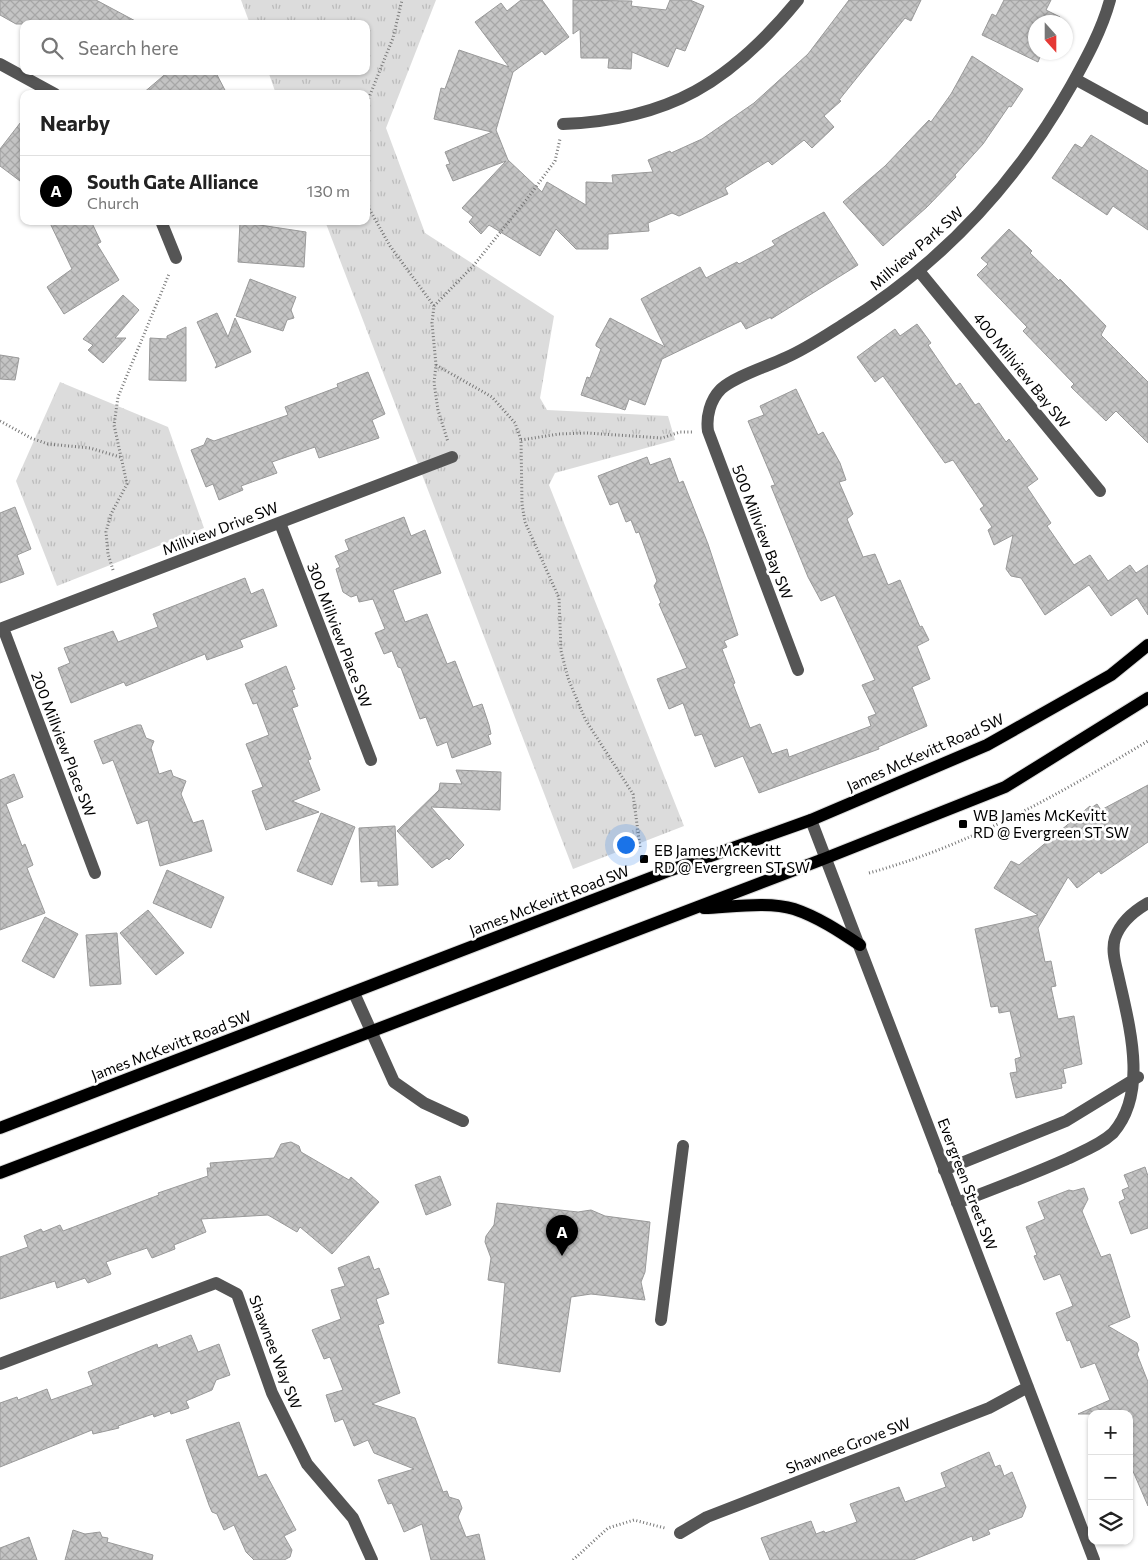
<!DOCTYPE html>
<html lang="en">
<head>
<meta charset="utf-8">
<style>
  body { margin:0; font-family:Commissioner,sans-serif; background:#f6f6f6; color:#222 }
  .controls { position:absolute; right:15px; bottom:15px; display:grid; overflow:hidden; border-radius:10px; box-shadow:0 1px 4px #0004 }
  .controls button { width:45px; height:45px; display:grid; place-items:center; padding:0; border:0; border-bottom:1px solid #e0e0e0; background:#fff; color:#222; font:25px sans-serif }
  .compass { position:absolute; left:1028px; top:15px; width:45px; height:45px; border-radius:50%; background:#fff; box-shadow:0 1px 4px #0004; rotate:159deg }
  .you { position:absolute; left:625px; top:844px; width:18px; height:18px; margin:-12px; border:4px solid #fff; border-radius:50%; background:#1a73e8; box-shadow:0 0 0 8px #1a73e833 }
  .badge { display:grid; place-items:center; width:32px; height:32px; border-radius:50%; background:#000; color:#fff; font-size:16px; font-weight:700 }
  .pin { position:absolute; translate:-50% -41px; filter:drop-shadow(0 1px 2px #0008) }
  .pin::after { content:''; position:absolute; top:26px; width:18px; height:15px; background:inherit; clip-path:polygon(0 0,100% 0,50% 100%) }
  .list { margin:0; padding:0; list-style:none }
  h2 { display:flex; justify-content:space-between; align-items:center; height:65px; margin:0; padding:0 20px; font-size:21px }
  h2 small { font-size:16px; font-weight:400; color:#767676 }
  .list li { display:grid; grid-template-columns:32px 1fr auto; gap:15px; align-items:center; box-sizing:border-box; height:70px; padding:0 20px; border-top:1px solid #e0e0e0 }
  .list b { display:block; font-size:19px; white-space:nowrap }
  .list p { margin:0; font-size:16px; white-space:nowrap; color:#767676 }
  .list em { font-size:16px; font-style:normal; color:#767676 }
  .icon { flex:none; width:28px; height:28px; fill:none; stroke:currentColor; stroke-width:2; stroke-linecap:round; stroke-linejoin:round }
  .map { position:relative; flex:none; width:1148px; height:1560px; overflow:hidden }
  .search { position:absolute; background:#fff; box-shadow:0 1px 4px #0004; left:20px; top:20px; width:350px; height:55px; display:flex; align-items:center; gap:12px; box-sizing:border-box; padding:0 18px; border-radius:10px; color:#767676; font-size:19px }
  .panel { position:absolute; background:#fff; box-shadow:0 1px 4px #0004; left:20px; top:90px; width:350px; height:135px; border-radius:10px }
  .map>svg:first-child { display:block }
</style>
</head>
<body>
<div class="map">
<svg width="1148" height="1560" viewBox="0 0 1148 1560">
  <defs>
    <pattern id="grass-tufts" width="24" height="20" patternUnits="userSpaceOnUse" patternTransform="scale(1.25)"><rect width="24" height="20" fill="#dcdcdc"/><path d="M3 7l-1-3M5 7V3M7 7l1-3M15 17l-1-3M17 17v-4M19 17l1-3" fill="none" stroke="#bbb"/></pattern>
    <pattern id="building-cross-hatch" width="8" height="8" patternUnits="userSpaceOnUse" patternTransform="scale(1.25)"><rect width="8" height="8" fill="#c4c4c4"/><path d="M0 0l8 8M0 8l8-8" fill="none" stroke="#a7a7a7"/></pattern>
  </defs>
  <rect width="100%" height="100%" fill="#fff"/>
  <path fill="url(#grass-tufts)" d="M241,0h195l-50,128 39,105 129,83 -14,82 7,12 121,6 7,24 -120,33 -6,12 135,341 -111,43 -248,-648h41v-127h-90l-8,-23h98v-47h-116z
    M60,382l108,45 36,101 -147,58 -41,-105z"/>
  <path fill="url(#building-cross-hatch)" stroke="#999" d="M0,0h96l45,24h-125l-16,-9z
    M521,0h21l27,37 -24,18 -3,-4 -29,21 -17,58 12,30 34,32 5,-10 39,23v-23l27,1 -1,-8 41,-3 -5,-12 22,-9 1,2 31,-14 52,-36 54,-49 41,-54h72l-10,21 -6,-3 -66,82 2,1 -17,15 10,11 -22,21 -8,-8 -32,25 -4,-4 -43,27 3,6 -49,22 -7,-3 -24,10 1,8 -41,3v15h-32l-20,-20 -16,27 -51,-31 -8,9 -12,-12 4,-5 -11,-9 44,-47 -53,20 -7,-16 4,-1 -5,-12 47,-20 -58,-13 7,-31 4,1 14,-39 50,17 -34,-45 26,-19 6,8z
    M573,0l59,1 -1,5 35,4 4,-10h20l14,6 -19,45 -9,-3 -8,19 -36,-15 -1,17 -23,-1 1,-10h-28l-1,-29 -7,5z
    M1004,0h47l-5,10 14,7 -3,5h-21v30h6l-4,10 -56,-27 10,-21 4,2z
    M972,56l51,33 -12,18 -2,-1 -26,38 -28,31 1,2 -29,30 -44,39 -40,-44 42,-36 44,-46 2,2 20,-28z
    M169,71h46l12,23h-85z
    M24,118v66l-24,-18v-17z
    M1091,135l57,36v59l-35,-24 -6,9 -55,-37 23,-34 7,4z
    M824,212l34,53 -87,54v-2l-25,12 -5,-8 -79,38 -17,46 -16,-6 -4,11 -44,-15 6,-18 3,1 11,-29 -5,-3v-2l14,-26 55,29 -24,-48 59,-32 6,11 31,-16 2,2 36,-19 -3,-4z
    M49,221h42l10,21 -4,2 22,36 -55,34 -17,-27 25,-18z
    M240,222l66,10 -2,35 -66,-5z
    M1009,229l23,22 -2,2 29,28 1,-2 46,47 -5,9 47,47v61l-32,-32 -10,10 -35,-34 3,-3 -51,-53 4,-4 -50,-52 11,-11 -7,-6z
    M250,279l46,18 -5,13 3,8 -7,2 -4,11 -47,-15z
    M123,295l16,15 -24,28h11l-23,25 -15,-13 5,-5 -10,-6z
    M217,313l11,24 7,-19 16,34 -36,16 2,-3 -20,-43z
    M917,324l14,19 -3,2 28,41 4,-3 15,22 4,-2 27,39 3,-3 29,40 -11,8 24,36 -4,3 27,39 16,-10 18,26 22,-16 6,8 12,-8v50l-11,-17 -26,18 -22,-31 -44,30 -24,-37 -10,-2 -5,-7 7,-34 -19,10 -6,-15 4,-3 -12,-18 4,-3 -31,-46 -8,3 -62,-87 -8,6 -18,-25 38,-28 5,7z
    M186,327v54l-37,-1 1,-42 17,1v-3z
    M0,355l19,3 -4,22 -15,-1z
    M368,372l17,42 -13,6 7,18 -60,20 -4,-11 -43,15 5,11 -36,13 2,4 -24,10 -6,-16 -7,3 -15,-37 13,-5 3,-7 7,3 74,-26 -3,-8 53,-20 -1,-3z
    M796,389l22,46 5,-3 17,31 6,17 -7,2 14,32 -6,5 16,38 12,-3 13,31 12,-5 20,47 2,-1 7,14 -12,6 13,33 -18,8 15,39 -49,21 1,2 -120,44 -16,-37 -28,11 -13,-33 -7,2 -12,-33 -14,6 -12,-30 30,-11 -28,-64 2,-1 -7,-17 3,-5 -18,-49 -3,1 -5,-13 -5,2 -8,-20 -8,3 -12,-29 49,-19 3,8 20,-7 9,25 4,-2 25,63 30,91 -14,6 3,6 -5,2 13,34 -2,1 17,44 10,-4 12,30 15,-5 2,8 82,-31 -3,-9 8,-3 -14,-29 13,-5 -40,-85 -14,6 -13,-24 -37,-91 4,-1 -27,-64 16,-6 -4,-9z
    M15,507l16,42 -14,6 7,19 -24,9v-70z
    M404,517l7,19 14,-6 16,43 -48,17 12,32 22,-8 20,50 8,-3 18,46 9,-3 7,21 2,9 -3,1 3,9 -39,14 -5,-16 -10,4 -11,-29 -6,2 -19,-51 -3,-1 -6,-16 -8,3 -9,-21 10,-4 -12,-30 -14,3 -2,-7 -6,2 -8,-5 -7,-23 4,-2 -5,-11 14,-6 -4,-10z
    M245,578l6,16 12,-5 14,37 -37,14 3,7 -36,13 -2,-6 -79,32 -2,-4 -53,21 -13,-35 12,-5 -6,-15 49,-17 5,11 40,-15 -5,-13z
    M286,666l9,23 -3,1 6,16 -6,2 19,51 -3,1 12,30 -28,11 27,11 -53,18 -14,-39 11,-4 -17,-43 23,-9 -12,-32 -4,1 -8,-20z
    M137,725h4l5,13 8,3 -3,7 8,26 12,-4 2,6 13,5 -5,13 12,29 10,-3 9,31 -52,15 -12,-46 -11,4 -24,-64 -10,4 -9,-23z
    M456,770l45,2 -1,38 -69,-3 33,38 -15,15 -2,-2 -15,10 -35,-37 42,-41 1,-7 22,1z
    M14,774l9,23 -17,7 16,42 3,-2 8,21 -6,3 18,45 -45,17v-150z
    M1148,785v57l-47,32 -2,-3 -22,17 -9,-11 -30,51 7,34 6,-1 5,25 -5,1 7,32 16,-3 8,48 -19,5 3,14 -5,1 1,4 -46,10 -6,-25 7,-1 -2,-13 6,-2 -11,-46 -11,2 -1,-7 -7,1 -16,-78 63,-14 -44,-27 17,-27 8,4 71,-59 1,2 6,-4 4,6z
    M321,813l34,14 -23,58 -35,-14z
    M395,826l3,59 -20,1v-5l-17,1 -2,-54z
    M167,870l57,27 -13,31 -58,-25z
    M148,910l36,43 -28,22 -36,-42z
    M45,917l33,17 -24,44 -32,-17z
    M117,933l4,51 -31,2 -4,-51z
    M291,1142l8,4 2,6 48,28 2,-3 28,25 -47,52 -32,-27 -3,5 -29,-17 -67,4 5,13 -32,13 1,4 -23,9 -5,-10 -41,14 5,12 -23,9 -3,-5 -28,10 -2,-7 -55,18v-42l28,-10 -4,-11 17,-7 2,3 17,-7 3,6 96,-36 -1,-2 50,-17 -1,-8h4l-1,-5 64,-5 7,-14z
    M1145,1167l3,9v52l-17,6 -12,-32 6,-3 -3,-9 7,-3 -5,-12z
    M440,1176l11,29 -25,10 -11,-30z
    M1084,1188l4,11 -6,12 19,46 9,-3 20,63 -22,9 29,17 2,7 -2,4 11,28v124l-19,-44v-48h-51l32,-14 -15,-37 -14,5 -11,-28 -3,1 -11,-28 17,-7 -13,-32 -16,6 -10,-24 3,-1 -11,-28 19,-8 -7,-17 31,-12 4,1z
    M497,1203l81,9 13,-2 14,6 45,6 -5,50 -4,10 4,18 -54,-6 -20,3 -11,75 -62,-9 7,-80 -17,-3 3,-22 -6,-16 1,-6 8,-11z
    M369,1256l5,14 5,-2 10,26 -13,5 8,24 -6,2 22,68 -28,11 43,14 28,74 4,-1 2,6 10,3 3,8 -4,9 8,20 13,-3 6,26h-54l-9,-36 -18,8 -12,-29 -4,1 -10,-24 36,-11 -40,-16 -6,-13 -14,6 -11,-27 -8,3 -9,-27 17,-5 -13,-33 -6,2 -12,-29 29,-11 -10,-29 14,-4 -7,-18z
    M191,1335l7,17 21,-8 11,31 -14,5 -4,10 -26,11 3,7 -18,6 -1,-3 -16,6 -1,-3 -35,12 1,2 -26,6 -1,-4 -92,37v-64l17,-6 1,3 29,-11 4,11 42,-15 -5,-13 69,-28 1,4z
    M239,1422l19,55 8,-3 30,56 -12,6 8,14 -2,7 -6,3h-30l-8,-8 -12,-27 -10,5 -7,-16 -5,-2 -3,-7 -23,-65z
    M989,1452l6,15 5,-2 4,11 8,-4 14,35 -4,10 -34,13 2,4 -17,7 -1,-5 -59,24h-143l-9,-22 50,-17 5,13 8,-3 1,2 32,-11 -7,-18 49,-17 6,15 41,-15 -5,-14z
    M73,1530l12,4 15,-2 2,5 6,1 -1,4 46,13 -1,5h-87z
    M29,1537l8,23h-37v-12z"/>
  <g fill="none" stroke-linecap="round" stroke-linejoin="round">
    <g stroke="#dbdbdb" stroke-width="14">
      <path id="major" d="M704,908c27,-1 65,-7 90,1 24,8 45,22 66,36
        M0,1128l671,-258 140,-50 176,-75 124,-70 37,-30
        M0,1173l826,-315 179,-71 143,-89"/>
    </g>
    <path stroke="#777" stroke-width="3" stroke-dasharray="1 2.5" stroke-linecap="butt" d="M366,105l27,-67 9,-38
      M366,203l24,43 44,60 -2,17 4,42 -2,18 4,27 10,32
      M434,306l40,-41 53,-66 28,-38 5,-22
      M436,365l56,32 23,26 6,17 1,64 3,18 34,76 2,53 7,27 17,41 48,75 7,53
      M0,421l31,17 17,6 42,4 30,9
      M521,440l38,-6 28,-1 75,5 18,-6h12
      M113,570l-5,-16 -2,-22 5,-18 16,-30 -13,-59 4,-28 51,-123
      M869,873c102,-28 188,-78 279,-132
      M573,1560l35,-32 26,-8 31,8"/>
    <path stroke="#555" stroke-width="12" d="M0,64l55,30
      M1075,79l73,40
      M563,124c106,-4 168,-42 235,-124
      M161,221l15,37
      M919,271l181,220
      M280,523l91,237
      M3,628l92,245
      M0,629l452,-172
      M798,670l-90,-239c-2,-14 2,-31 13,-42 15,-13 45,-22 64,-31 21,-9 40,-22 59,-34 96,-59 172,-141 227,-238 15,-27 31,-56 39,-86
      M811,820l283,740
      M354,993l40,89 30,21 39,18
      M944,1170l122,-49 72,-44
      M957,1203c37,-14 74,-28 110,-44 16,-8 33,-14 46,-26 35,-40 17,-105 6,-154 -3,-14 -8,-28 -4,-41 6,-17 19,-27 33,-35
      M661,1320l22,-174
      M0,1364l216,-81 21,11 35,99 35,71 46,54 19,42
      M680,1533l27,-16 282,-109 39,-21"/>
    <use href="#major" stroke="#000" stroke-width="12"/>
  </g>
  <g fill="#000" stroke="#fff" stroke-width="2">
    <rect x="958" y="819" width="10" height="10" rx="2.5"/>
    <rect x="639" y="854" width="10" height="10" rx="2.5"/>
  </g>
  <g text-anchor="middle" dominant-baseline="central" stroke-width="5" stroke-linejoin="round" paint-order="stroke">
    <g font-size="15" fill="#000" stroke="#fff">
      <text transform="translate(916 248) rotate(-41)">Millview Park SW</text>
      <text transform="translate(1022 370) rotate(51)">400 Millview Bay SW</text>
      <text transform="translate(220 528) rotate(-21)">Millview Drive SW</text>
      <text transform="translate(763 532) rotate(69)">500 Millview Bay SW</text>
      <text transform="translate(340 635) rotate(69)">300 Millview Place SW</text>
      <text transform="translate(64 744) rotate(69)">200 Millview Place SW</text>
      <text transform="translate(925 752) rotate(-24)">James McKevitt Road SW</text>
      <text transform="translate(549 900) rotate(-21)">James McKevitt Road SW</text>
      <text transform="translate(171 1045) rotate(-21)">James McKevitt Road SW</text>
      <text transform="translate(968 1184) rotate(69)">Evergreen Street SW</text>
      <text transform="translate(276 1352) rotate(69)">Shawnee Way SW</text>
      <text transform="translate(848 1445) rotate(-21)">Shawnee Grove SW</text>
    </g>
    <g font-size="15" fill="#000" stroke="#fff" text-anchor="start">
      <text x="973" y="815">WB James McKevitt<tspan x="973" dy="17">RD @ Evergreen ST SW</tspan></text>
      <text x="654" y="850">EB James McKevitt<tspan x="654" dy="17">RD @ Evergreen ST SW</tspan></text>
    </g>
  </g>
</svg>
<div class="controls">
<button>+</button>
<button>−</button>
<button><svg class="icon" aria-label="layers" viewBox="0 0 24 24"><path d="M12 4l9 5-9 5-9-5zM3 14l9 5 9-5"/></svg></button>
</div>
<svg class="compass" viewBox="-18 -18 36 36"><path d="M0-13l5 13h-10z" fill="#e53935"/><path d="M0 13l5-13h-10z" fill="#767676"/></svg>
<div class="you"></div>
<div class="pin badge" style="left:562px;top:1256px">A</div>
<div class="search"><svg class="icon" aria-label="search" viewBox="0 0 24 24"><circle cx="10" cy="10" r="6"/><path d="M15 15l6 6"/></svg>Search here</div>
<section class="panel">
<h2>Nearby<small></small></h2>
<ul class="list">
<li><span class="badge">A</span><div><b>South Gate Alliance</b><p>Church</p></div><em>130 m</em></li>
</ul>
</section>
</div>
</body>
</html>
